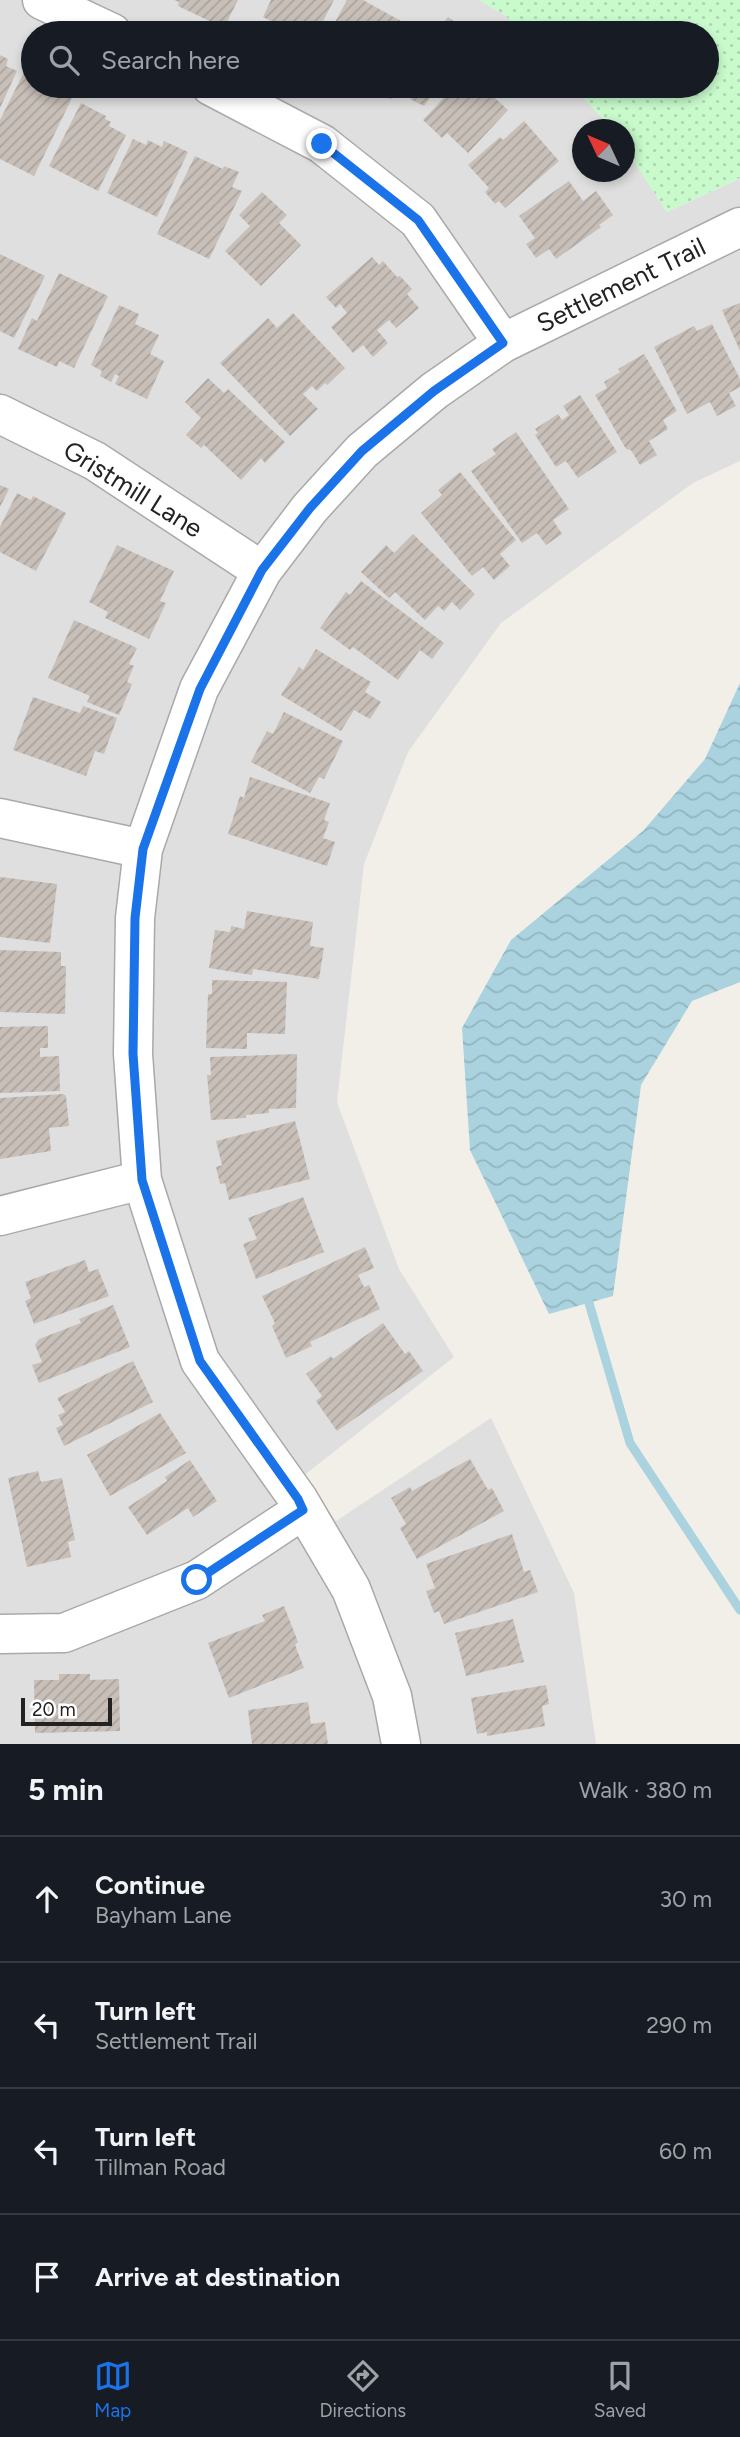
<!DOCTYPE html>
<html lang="en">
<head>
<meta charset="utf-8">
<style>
  body { margin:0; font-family:Figtree,sans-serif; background:#20242c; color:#f1f3f6 }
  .compass { position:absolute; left:572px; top:119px; width:63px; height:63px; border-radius:50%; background:#171b24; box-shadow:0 4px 10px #0003; rotate:314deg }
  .scale { position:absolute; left:21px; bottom:18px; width:91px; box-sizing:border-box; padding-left:7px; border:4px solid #222; border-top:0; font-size:19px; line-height:24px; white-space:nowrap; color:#222; -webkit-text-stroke:5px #fff; paint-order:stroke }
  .stop { position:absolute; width:21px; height:21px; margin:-16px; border:5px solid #1a73e8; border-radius:50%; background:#fff }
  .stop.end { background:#1a73e8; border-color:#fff; box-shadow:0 2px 7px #0008 }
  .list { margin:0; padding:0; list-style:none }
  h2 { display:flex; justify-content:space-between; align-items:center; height:91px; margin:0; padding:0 28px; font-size:30px }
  h2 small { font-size:23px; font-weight:400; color:#9ea1a6 }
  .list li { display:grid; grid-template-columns:46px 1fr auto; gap:21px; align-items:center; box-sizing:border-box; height:126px; padding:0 28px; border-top:2px solid #363941 }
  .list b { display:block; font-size:26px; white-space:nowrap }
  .list p { margin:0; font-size:23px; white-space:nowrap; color:#9ea1a6 }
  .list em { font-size:23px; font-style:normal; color:#9ea1a6 }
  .icon { flex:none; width:38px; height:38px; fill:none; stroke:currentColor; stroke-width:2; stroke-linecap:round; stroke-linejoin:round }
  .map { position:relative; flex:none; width:740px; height:1744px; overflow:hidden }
  .search { position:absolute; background:#171b24; box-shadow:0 4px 10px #0003; left:21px; right:21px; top:21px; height:77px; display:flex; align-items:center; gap:18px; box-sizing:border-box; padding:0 24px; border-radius:38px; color:#9ea1a6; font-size:26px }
  .sheet { height:595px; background:#171b24 }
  nav { display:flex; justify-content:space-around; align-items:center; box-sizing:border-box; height:98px; border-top:2px solid #363941; background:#171b24; font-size:19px; color:#9ea1a6 }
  nav a { display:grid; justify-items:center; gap:4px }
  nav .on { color:#1a73e8 }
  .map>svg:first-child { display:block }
</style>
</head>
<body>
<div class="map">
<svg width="740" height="1744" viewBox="0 0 740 1744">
  <defs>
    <pattern id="park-dots" width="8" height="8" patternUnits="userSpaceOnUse" patternTransform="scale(1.75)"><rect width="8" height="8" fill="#c8facc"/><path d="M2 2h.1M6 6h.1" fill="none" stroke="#acd6af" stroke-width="1.8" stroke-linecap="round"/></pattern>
    <pattern id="water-waves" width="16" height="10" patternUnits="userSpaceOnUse" patternTransform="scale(1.75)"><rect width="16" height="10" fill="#aad3df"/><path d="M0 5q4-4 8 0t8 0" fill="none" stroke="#92b5bf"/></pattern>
    <pattern id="building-hatch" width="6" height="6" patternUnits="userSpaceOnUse" patternTransform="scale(1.75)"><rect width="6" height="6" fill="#c7bfb8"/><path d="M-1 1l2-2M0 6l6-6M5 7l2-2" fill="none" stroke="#aba49e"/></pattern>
  </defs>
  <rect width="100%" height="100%" fill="#f2efe9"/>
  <path fill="#e0dfdf" d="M0,0h479l27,16 17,17h-490v53h540l39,43 -30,1v42h42l1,-24 42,64 72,-33 1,2v280l-47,22 -192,140 -93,129 -44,112 -27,238 62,167 55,88 -152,120 34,44 155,-103 83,175 22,151h-596z"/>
  <path fill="url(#park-dots)" d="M479,0h261v178l-73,34 -42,-64 -1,-18 -12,-1 -39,-43h134v-53h-184l-17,-17z"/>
  <path fill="url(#water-waves)" d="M740,683v299l-48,19 -51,84 -28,211 -64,18 -79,-164 -8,-122 49,-88 132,-109 62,-72z"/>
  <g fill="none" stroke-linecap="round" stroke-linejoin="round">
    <path stroke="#aad3df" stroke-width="9" d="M589,1303l41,140 110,167"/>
  </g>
  <path fill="url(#building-hatch)" d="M174,0h64l-14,28 -46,-22 1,-4z
    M271,0h63l-17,33h-30l-13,-6 1,-4 -12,-6z
    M347,0h16l38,21 -6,12h-66z
    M448,17l22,16h-35z
    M0,55l8,4 -2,7 11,5 -17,37z
    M25,70l8,4v12h14l25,12 -38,78 -34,-17v-39z
    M373,86h66l-15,20 -14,-7 2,-2 -4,-3 -18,5z
    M455,86h27l26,24 -40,43 -21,-20 -5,5 -19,-18z
    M81,103l25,13 -1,3 6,3 -2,4 17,9 -28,56 -49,-25z
    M524,121l35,40 -54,47 -6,-7 -4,3 -10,-12 4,-4 -21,-23 32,-28 3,3z
    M133,139l13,6 2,-5 14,7 2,-6 24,11 -31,65 -50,-24z
    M195,156l28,13 1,-3 15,6 -7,15 10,4 -33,68 -52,-25z
    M569,181l14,20 13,-10 17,24 -14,10 2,2 -45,32 -7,-10 -13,9 -10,-14 9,-6 -16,-22z
    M262,192l25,23 -8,8 22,22 -40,41 -36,-35 25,-25 -11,-11z
    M0,254l45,22 -31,62 -14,-7z
    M372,257l7,8 4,-4 14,16 3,-1 12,13 -5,5 12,14 -23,20 -7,-8 -12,10 11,13 -15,14 -10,-12 -10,8 -22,-26 16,-14 -7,-9 -4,4 -10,-11z
    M59,273l49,23 -34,72 -15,-7 -2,6 -39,-18 14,-31 5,3z
    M740,303v48l-18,-41z
    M119,305l20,9 -4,10 24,11 -9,19 14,7 -17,38 -32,-15 4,-8 -4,-2 -4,8 -11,-6 2,-5 -11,-6z
    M293,313l52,55 -18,17 -2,-2 -8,8 -5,-5 -9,8 15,15 -28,27 -70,-73 48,-45 9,10z
    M712,324l28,55v8l-11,6 7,13 -19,10 -7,-14 -23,12 -33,-67 40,-21 3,5z
    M644,354l33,57 -14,9 5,9 -19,12 8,14 -17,10 -9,-15 -5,-1 -31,-54 12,-7 -3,-6 16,-10 -2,-3z
    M208,378l16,15 4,-4 57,53 -20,21 -4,-5 -20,22 -37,-35 -3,3 -15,-13 15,-17 -16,-16z
    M580,395l37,57 -39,26 -12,-17 -10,6 -21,-32 3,-2 -3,-4 23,-15 4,6 7,-5 -6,-9z
    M516,432l53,77 -16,11 9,14 -16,11 -9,-12 -15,10 -51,-72 25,-17 -4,-5z
    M460,472l56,68 -16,14 10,12 -16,14 -11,-13 -11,9 -51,-63 21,-18 -4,-5z
    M0,485l9,4 -9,18z
    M17,493l14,7 2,-4 33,17 -30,58 -36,-19v-25z
    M413,534l62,60 -15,16 -8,-8 -8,9 -6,-5 -13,14 -30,-28 -6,6 -28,-26 25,-27 8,8z
    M117,545l57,26 -14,30 6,2 -17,36 -44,-21 3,-6 -19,-10z
    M361,581l83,62 -12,16 -12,-9 -22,30 -45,-33 -3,3 -30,-22 26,-36 4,3z
    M74,620l63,28 -8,16 5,2 -7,16 5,2 -13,31 -32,-13 3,-6 -42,-18z
    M316,649l55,33 -6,10 16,10 -11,17 -16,-9 -13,21 -60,-36 18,-28 4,3z
    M33,697l47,16 3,-7 34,12 -13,36 -9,-3 -9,25 -73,-26z
    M284,712l59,29 -19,38 -5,-2 -9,16 -59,-31 16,-31 6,3z
    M250,777l80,26 -6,17 5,2 -6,16 12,4 -8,24 -99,-32 12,-38 4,2z
    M0,877l57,7 -7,59 -50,-6z
    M247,911l66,11 -3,24 14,2 -5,31 -66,-10 -1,6 -43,-7 6,-38 15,2 1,-6 13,3z
    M0,950l61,2v14h5l-1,48 -65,-2z
    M212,980l75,2 -2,52 -38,-1v16l-41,-1 2,-54h4z
    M48,1026v22h-8v9l19,-1 1,35 -60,2v-66z
    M297,1054l-1,54 -27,1v4l-23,2v3l-35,2 -4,-45h4l-1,-18z
    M63,1094l3,2 3,30 -20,2 2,23 -51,8v-61z
    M295,1121l15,58 -81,21 -4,-17 -5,1 -4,-17 6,-2 -6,-24z
    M303,1197l21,55 -68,27 -13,-35 14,-5 -9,-21z
    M365,1247l9,21 -16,7 6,12 5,-2 11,24 -70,33 2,4 -26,12 -14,-32 3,-3 -13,-27z
    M85,1260l4,12 9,-3 11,27 -75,28 -9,-23 6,-3 -6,-16z
    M113,1305l17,42 -91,36 -7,-18 10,-3 -7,-17 4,-6 42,-16 -2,-4z
    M383,1323l22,31 4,-3 14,20 -86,60 -21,-30 6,-5 -16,-22 25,-18 2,3z
    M133,1361l20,41 -89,44 -8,-18 7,-3 -5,-10 7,-3 -8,-14z
    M160,1413l26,40 -76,43 -23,-41z
    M470,1459l18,31 4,-2 12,23 -87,48 -17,-31 6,-4 -15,-26 19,-11 2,4z
    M190,1460l27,41 -24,16 -5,-9 -41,27 -19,-28 39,-26 -2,-4z
    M38,1471l3,11 21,-4 13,62 -7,2 3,15 -44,10 -19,-89z
    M512,1534l12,38 6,-2 8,22 -94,32 -5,-13 -5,2 -8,-22 9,-3 -9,-24z
    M284,1606l14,36 -3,3 9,23 -75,30 -21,-55 57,-22 -3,-6z
    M513,1619l11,43 -58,14 -11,-43z
    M59,1674h31v6l29,-1 1,52 -85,2 -1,-53h25z
    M546,1685l3,19 -7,2 3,20 -58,10v-4l-10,2 -6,-36z
    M308,1702l3,22 14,-2 3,22h-76l-4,-34z"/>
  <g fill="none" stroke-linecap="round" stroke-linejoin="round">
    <g stroke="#a9a9a9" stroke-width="41">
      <path id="minor" d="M42,0l70,33
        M211,86l111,58 96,76 85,123
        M0,414l95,47 167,110
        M0,818l143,31
        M0,1216l142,-36
        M0,1634l64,-1 133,-53 106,-70
        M401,1744l-9,-48 -41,-107 -53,-90 -98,-138 -58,-181 -9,-126 2,-136 8,-69 56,-160 63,-118 48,-63 52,-57 72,-60 69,-48 237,-116"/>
    </g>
    <use href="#minor" stroke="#fff" stroke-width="38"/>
  </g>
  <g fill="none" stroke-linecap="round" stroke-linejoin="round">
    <path stroke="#1a73e8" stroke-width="9" d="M197,1580l106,-70 -5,-11 -98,-138 -58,-181 -9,-126 2,-136 8,-69 57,-160 62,-119 48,-62 52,-57 72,-60 69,-48 -85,-123 -96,-76"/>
  </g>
  <g text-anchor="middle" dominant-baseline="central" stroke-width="6" stroke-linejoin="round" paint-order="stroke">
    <g font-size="26" fill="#222" stroke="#fff">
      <text transform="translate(621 285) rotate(-26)">Settlement Trail</text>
      <text transform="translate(133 489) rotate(32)">Gristmill Lane</text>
    </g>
  </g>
</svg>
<svg class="compass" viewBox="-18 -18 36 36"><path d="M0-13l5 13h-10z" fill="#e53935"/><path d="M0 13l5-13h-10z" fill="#9ea1a6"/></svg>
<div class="scale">20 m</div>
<div class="stop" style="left:197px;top:1580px"></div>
<div class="stop end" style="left:322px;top:144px"></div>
<div class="search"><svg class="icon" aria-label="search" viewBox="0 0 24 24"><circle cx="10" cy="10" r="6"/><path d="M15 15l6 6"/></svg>Search here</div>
</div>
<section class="sheet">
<h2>5 min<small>Walk · 380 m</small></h2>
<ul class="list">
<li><svg class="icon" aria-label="ahead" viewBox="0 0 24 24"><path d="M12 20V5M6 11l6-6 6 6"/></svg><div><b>Continue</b><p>Bayham Lane</p></div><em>30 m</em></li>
<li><svg class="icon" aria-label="left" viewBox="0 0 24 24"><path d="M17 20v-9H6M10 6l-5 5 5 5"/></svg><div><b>Turn left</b><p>Settlement Trail</p></div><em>290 m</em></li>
<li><svg class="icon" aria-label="left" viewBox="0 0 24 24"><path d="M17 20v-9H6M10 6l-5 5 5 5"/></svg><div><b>Turn left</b><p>Tillman Road</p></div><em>60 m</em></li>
<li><svg class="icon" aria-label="arrive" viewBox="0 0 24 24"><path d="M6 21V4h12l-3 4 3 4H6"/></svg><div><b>Arrive at destination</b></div></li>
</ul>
</section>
<nav>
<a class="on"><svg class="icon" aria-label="map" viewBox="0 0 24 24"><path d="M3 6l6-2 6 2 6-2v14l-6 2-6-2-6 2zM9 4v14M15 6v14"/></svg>Map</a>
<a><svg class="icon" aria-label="directions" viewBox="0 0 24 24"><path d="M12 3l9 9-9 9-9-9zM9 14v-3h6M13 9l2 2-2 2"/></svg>Directions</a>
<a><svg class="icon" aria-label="saved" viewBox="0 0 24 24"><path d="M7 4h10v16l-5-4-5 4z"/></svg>Saved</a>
</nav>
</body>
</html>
